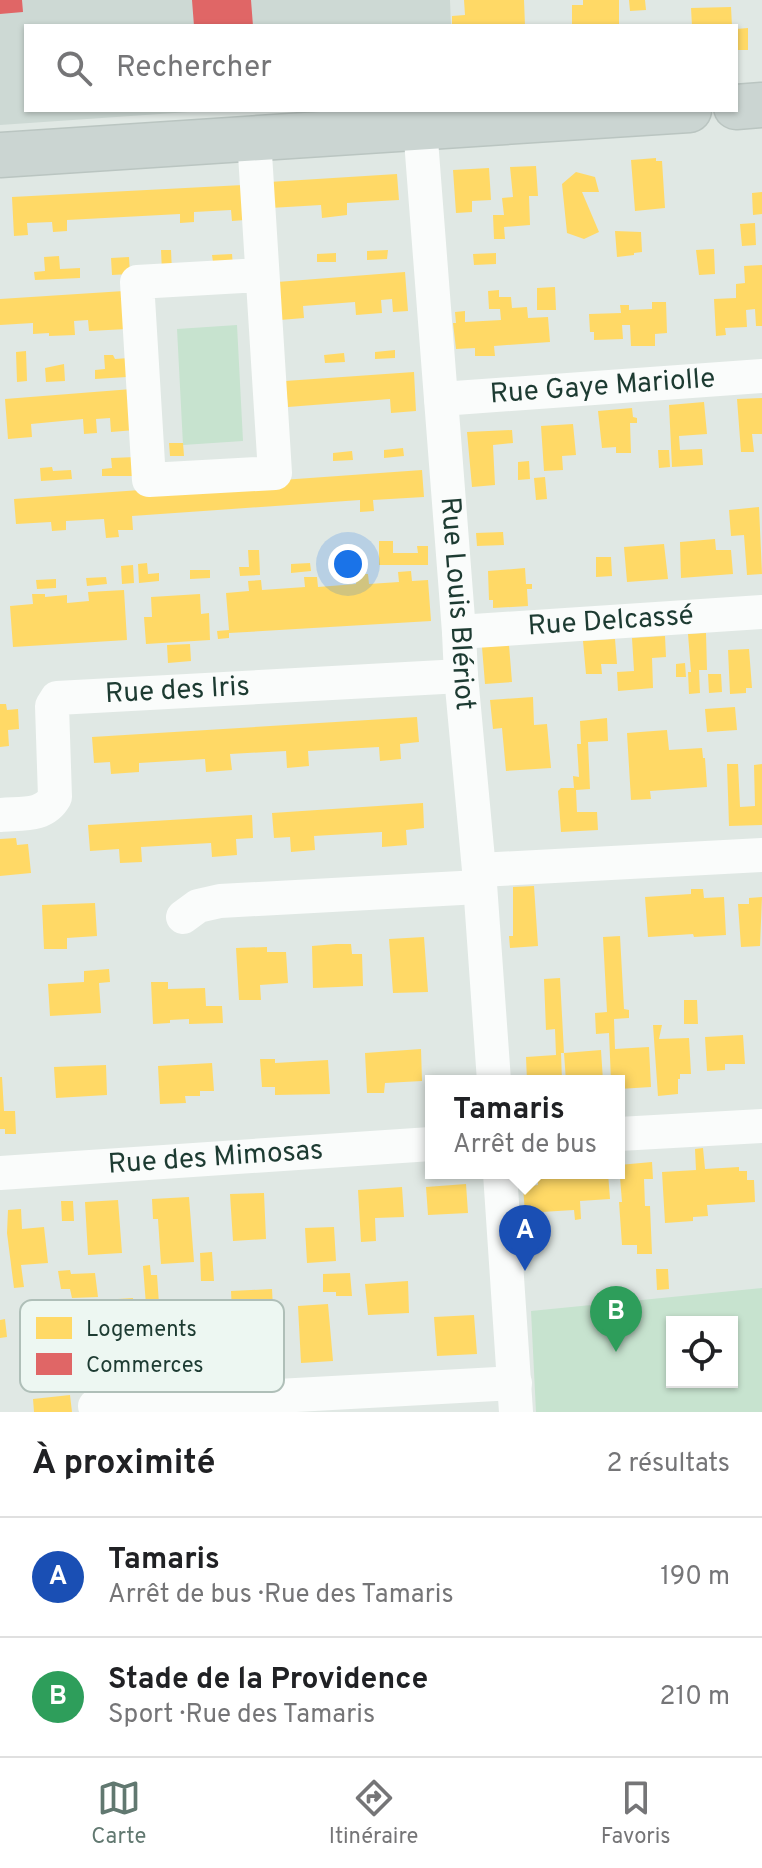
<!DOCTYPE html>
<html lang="fr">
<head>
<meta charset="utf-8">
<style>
  body { margin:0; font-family:Overpass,sans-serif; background:#f2f2f2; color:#202124 }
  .controls { position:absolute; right:24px; bottom:24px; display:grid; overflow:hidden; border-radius:0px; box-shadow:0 2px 6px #0004 }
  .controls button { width:72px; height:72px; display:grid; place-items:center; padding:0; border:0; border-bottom:2px solid #e0e0e0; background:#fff; color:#202124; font:40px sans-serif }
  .you { position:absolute; left:348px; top:564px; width:28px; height:28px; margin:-20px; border:6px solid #fff; border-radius:50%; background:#1a73e8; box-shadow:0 0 0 12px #1a73e833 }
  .badge { display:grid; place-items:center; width:52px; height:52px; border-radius:50%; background:#617870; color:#fff; font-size:26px; font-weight:700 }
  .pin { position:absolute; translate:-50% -66px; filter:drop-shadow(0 2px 4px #0008) }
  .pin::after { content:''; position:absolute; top:42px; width:28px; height:24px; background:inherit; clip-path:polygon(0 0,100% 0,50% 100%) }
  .popup { position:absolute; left:425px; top:1075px; width:200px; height:104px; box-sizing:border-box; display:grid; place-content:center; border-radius:0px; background:#fff; filter:drop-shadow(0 2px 6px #0005); font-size:26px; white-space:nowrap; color:#757577 }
  .popup b { font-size:30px; color:#202124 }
  .popup::after { content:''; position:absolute; left:50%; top:100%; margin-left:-16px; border:16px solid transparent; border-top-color:#fff }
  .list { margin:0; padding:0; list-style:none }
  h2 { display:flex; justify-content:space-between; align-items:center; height:104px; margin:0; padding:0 32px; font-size:34px }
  h2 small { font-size:26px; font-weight:400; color:#757577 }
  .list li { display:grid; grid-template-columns:52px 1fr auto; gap:24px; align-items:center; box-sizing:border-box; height:120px; padding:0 32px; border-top:2px solid #e0e0e0 }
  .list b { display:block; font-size:30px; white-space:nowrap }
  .list p { margin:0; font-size:26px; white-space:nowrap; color:#757577 }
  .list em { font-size:26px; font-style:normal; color:#757577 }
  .icon { flex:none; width:44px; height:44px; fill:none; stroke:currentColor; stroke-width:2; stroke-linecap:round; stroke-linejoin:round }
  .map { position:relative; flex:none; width:762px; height:1412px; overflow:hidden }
  .search { position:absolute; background:#fff; box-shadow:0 2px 6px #0004; left:24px; right:24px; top:24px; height:88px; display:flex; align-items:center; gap:20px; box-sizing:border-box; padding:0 28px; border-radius:0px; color:#757577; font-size:30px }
  .sheet { height:344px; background:#fff }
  nav { display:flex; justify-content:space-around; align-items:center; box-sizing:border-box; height:112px; border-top:2px solid #e0e0e0; background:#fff; font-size:22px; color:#757577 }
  nav a { display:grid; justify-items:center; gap:4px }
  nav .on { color:#617870 }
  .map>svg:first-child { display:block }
</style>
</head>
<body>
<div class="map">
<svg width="762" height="1412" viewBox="0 0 762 1412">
  <rect width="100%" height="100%" fill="#e0e8e4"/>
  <path fill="#cdd9d4" d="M0,0h450l1,26h-425v84h192l-218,15z"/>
  <path fill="#c7e3cf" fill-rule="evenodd" d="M237,325l6,116 -60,4 -6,-116z
    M762,1288v124h-226l-5,-101zM732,1322v60h-60v-60z"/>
  <path fill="#ffd966" d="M464,0h60l1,26h-73v-10l13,-1z
    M583,0h36v26h-47v-21h11z
    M629,0h16l1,10 -16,1z
    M731,7l1,19h-40l-1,-18z
    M748,28v22h-12v-21z
    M656,158v3h6l3,47 -30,3 -4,-51z
    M536,166l2,30h-9l1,29 -26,2 1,12h-11l-1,-24h11l-2,-17 11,-1 -3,-30z
    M489,168l2,32 -19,1v11l-16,1 -3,-43z
    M576,172l19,5 4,15h-17l17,40 -15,7 -17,-6 -5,-49z
    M397,174l2,26 -52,3v12l-25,3 -1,-13 -51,3 -1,-26z
    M243,185l2,35 -13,1 -1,-11 -37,2v10l-14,1v-9l-113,6v11l-14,1 -1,-10 -25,1 1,12 -14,1 -2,-39z
    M762,192v22l-9,1 -1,-22z
    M755,223l1,22 -14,1 -2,-22z
    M615,231l26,1 1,20 -8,1v2l-17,2z
    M714,249l1,25 -16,1 -3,-25z
    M161,250h10l1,22h-10z
    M388,250l-1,9 -20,1v-9z
    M336,253v9h-19v-8z
    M496,253v11l-22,1 -1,-11z
    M232,254l1,13 -19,2 -2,-14z
    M59,256l1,13 20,-1v10l-45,2 -1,-8 11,-1 -1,-14z
    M129,257l1,17 -18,1 -1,-17z
    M762,265v61h-6l-1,-17 -9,1 1,17 -22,1 1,7 -10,1 -2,-37 22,-1v-14l9,-1 -1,-17z
    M405,272l3,39 -15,1 -1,-13 -11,1 1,13 -26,2 -1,-13 -52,4 1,12 -24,2 -3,-38z
    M555,287l1,23h-19v-22z
    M499,290v7h12l1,11 15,-1 1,11 20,-1 2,25 -56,4 1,10h-20v-8l-19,1 -3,-26h3l-1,-11 10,-1v11l36,-2 -1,-11h-11l-1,-18z
    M124,291l3,38 -38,2 -1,-11 -14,1 1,14 -26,1v-3l-16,1v-11l-33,2v-26z
    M652,302h14l1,31 -12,1v12h-24l-1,-21h-8l1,14 -29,1v-8h-4l-1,-18 32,-1 -1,-8h9v5l23,-1z
    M395,350v8l-20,1v-7z
    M26,351l1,30 -10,1 -1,-30z
    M344,353l1,9 -20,1 -1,-8z
    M104,355h9l2,4 14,-1 -2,19 -32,2v-9l10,-1z
    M64,364l1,17 -19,1 -1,-14z
    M414,372l2,39 -25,2 -1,-14 -102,8 -3,-26z
    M132,389l3,41 -24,2 -1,-14 -14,1 1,14 -13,1 -1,-15 -52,5 1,13 -24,2 -3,-40z
    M762,398v36h-10l2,18h-13l-4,-53z
    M704,402l3,32 -28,2 1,14 22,-1 1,16 -31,2 -3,-62z
    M632,408l1,9 4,1v5h-7l1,30h-15v-6l-14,1 -4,-37z
    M573,424l3,31 -14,1 1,14 -19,1 -3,-45z
    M512,430l1,13 -20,2 2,40 -23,2 -5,-55z
    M169,443h14l1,13h-14z
    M403,448l1,8 -20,2v-8z
    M658,450h11l1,17 -11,1z
    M352,451l1,9 -20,1v-8z
    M136,457l1,19h-35v-7l10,-1 -1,-10z
    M529,461l1,18 -12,1v-18z
    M52,467l1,4 18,-1 1,9 -31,2 -1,-13z
    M422,470l2,27 -51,3 1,11 -14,1v-12l-228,16 1,14h-15l1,7 -13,1 -2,-19 -38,2v9l-14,1 -1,-9 -35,2 -2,-25z
    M545,477l2,22 -11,1 -2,-22z
    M759,507l3,67 -15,1 -3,-40 -13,1 -2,-26z
    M503,532l1,13 -27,1 -1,-13z
    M715,539l1,11h15l2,24 -52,4 -1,-36z
    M379,541h14v12h25l-1,-7h11v19h-49z
    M664,544l4,35 -41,3 -3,-35z
    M248,550h11l1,25 -20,1 -1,-9h10z
    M352,550h10l1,19 -20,1v-10h10z
    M596,557h15l1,19 -16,1z
    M147,563l1,11 11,-1v8l-20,2 -1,-19z
    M310,563l1,8 -20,2v-9z
    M133,565l1,18 -12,1 -1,-18z
    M525,568l1,16h6v5h-5l1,17 -35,2v-8h-4l-1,-29z
    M190,570h20v8l-20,1z
    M411,571l1,10 16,-1 3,41 -202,12v5l-11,1 -1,-8 12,-1 -3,-37 23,-2 -1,-10 13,-1 1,10 43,-3 -1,-10h13l1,10 38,-3 -1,-10h13l1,10 30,-2 -1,-10z
    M106,577l1,7 -20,2 -1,-8z
    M56,579v9l-19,1 -1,-9z
    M124,590l3,50 -114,7 -3,-41 23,-2 -1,-10h13v3l22,-2v8l22,-2 -1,-9z
    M200,594l1,20 8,-1 1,27 -64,4 -2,-27h8l-1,-20z
    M706,633l1,37h-8l1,23 -11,1 -1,-22h3l-3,-38z
    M665,636l1,21 -14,1 1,30 -35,3 -1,-19 17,-1 -2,-33z
    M615,639l2,25h-16l1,10h-16l-3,-33z
    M190,644l1,17 -23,2 -1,-18z
    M509,645l3,37 -27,2 -3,-37z
    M749,649l3,39h-6v5l-16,1 -2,-44z
    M685,663l1,14h-10v-13z
    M708,674h13l1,18 -13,1z
    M533,697l1,28 13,-1 4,44 -45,3 -4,-43 -9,1 -3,-29z
    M0,704h6l1,6 11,-1 1,20 -11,1 1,16 -9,1z
    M735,707l2,23 -30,2 -2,-23z
    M417,717l2,25 -19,2 1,15 -21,2 -1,-14 -71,4 1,15 -22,2 -1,-17 -56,3 2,16 -26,2 -1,-13 -66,4v9l-28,2 -1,-12 -16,1 -2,-26z
    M607,718l1,23 -20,1 2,47 -14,1 1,22h20l1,18 -37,2 -3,-41 3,-3h13l-1,-12 6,1 -2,-33h4l-1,-23z
    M667,730l2,20 33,-2 1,10h2l2,29 -57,4 1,8 -20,1 -4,-67z
    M727,764h11l2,43 15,-1 -1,-41 8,-1v61l-33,1z
    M423,803l1,25 -18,2 1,15 -25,2v-15l-68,4 1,14 -24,2 -1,-15 -16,1 -2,-25z
    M252,815l1,23 -17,1 1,16 -25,2 -1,-14 -70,4 1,15 -22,1 -1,-14 -29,2 -2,-26z
    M16,838l1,7 11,-1 3,29 -31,3v-37z
    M534,886l4,60 -28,2 -1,-12h4v-49z
    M691,889h12l1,9 20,-1 2,38 -32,2 -1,-3 -45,3 -3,-40 46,-3z
    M762,897l-2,49 -19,1 -3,-43h11v-6z
    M95,903l2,33 -30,2v11h-23l-2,-44z
    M620,936l4,73 5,1v8l-15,1 1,30 34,-2 2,40 -32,2v-8h-8l-2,-48 -13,1 -1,-21 12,-1 -4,-75z
    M424,937l4,55 -35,1 -4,-54z
    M336,944h15l1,10h10l1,32 -50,2 -1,-42z
    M267,947v5h19l2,31 -28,2 1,15h-22l-3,-52z
    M109,969l1,13 -11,1 2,30 -51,3 -2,-32 36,-2v-11z
    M560,978l4,75h-3l1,28h-35l-1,-24 30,-2 -1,-26 -9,1 -2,-51z
    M151,982h17v7l37,-1 1,18h16l1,17 -34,1v-5l-19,1v3l-17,1z
    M684,1000h13l1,24h-14z
    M653,1025h9l-3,14 30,-1 2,36h-11v5h-2v15l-20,2z
    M743,1035l2,29h-20v6l-18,1 -2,-34z
    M421,1049l1,32 -37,2 -1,10h-17l-2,-40z
    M601,1050l2,31h-37l-2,-28z
    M260,1059h15v4l53,-3 2,34 -55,1v-8h-13z
    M212,1063l2,28h-14v5h-15l1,7 -26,1 -2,-38z
    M106,1065l1,30 -51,3 -2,-31z
    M0,1077h2l2,34h11l1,23h-11v-5h-5z
    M703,1148l2,21 34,-2v4h8v9h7l1,22 -48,3 1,11 -15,1v4l-28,2 -3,-51 34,-2 -1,-21z
    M652,1162l1,17h-9l1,27h5l2,48h-15v-9h-15l-3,-43h3l-3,-37z
    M538,1173h70l2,26 -30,2 1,18 -6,1 -1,-10 -49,3 -2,-26 15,-2z
    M466,1184l2,29 -40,2 -2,-28z
    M402,1187l2,30 -29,1 1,23 -15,1 -3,-52z
    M264,1193l2,46 -33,2 -3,-47z
    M189,1197l5,65 -33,2 -3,-45h-5l-1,-20z
    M118,1200l4,53 -34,2 -3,-53z
    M61,1201h12l1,20h-12z
    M21,1209l1,20 22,-2 4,36 -27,2 3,22 -10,1 -7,-55 1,-23z
    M334,1227l2,34 -29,2 -2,-35z
    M212,1252l2,29h-13l-1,-28z
    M150,1265l1,10h6l2,29 -13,1 -3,-39z
    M656,1269h12l1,20 -12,1z
    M70,1270l1,4 24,-1 3,24 -26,1 -2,-9h-9l-3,-18z
    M350,1273l2,23h-16v-4h-13v-18z
    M408,1281l1,32 -41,2 -3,-31z
    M272,1289l2,39 -45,3v-19h3l-1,-21z
    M133,1298l3,37 -46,3 -2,-37z
    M328,1304l5,57 -32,2 -3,-57z
    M474,1315l3,39 -40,2 -3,-39z
    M5,1319l2,18 -7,1v-18z
    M205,1332l2,33 -26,1v-3h-19l-1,-29z
    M50,1341l4,32 -10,1v10l-16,3 -5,-42z
    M70,1395l2,17h-38l-1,-13z"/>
  <path fill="#e06666" d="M0,0h22l1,12 -23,2z
    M192,0h59l2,26h-59z"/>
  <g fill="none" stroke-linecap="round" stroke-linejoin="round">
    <g stroke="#bac5c1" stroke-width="47">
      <path id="major" d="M736,107l26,-2
        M0,155l689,-45"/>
    </g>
    <g stroke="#fafcfb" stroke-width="34">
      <path id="s1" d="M420,127l39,505 2,44 18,194 15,211"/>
      <path d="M254,138l21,335 -126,7 -12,-198 125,-7"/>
      <path id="s2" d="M441,399l321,-23"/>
      <path id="s3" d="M459,632l303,-20"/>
      <path id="s4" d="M0,815c21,-2 44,2 55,-18l-3,-91 5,-8 404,-22"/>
      <path d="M479,870l283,-15"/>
      <path d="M183,917l15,-11 22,-5 259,-14"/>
      <path d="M619,1134l143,-8"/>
      <path id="s5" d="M0,1173l431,-29"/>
      <path d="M500,1173l16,239"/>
      <path d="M95,1406l420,-23"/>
    </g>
    <use href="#major" stroke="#cbd5d2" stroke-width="44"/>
  </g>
  <g text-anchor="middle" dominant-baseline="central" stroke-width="8" stroke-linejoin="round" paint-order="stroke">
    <g font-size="28" fill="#1d3b32" stroke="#edf7f2">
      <text stroke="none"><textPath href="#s2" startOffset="162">Rue Gaye Mariolle</textPath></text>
      <text stroke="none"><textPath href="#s1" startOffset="478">Rue Louis Blériot</textPath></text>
      <text stroke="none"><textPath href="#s3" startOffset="152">Rue Delcassé</textPath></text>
      <text stroke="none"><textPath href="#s4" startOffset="282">Rue des Iris</textPath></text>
      <text stroke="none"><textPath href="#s5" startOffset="216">Rue des Mimosas</textPath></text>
    </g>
  </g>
  <rect x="20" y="1300" width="264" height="92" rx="12" fill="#edf7f2" stroke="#afbfb8" stroke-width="2"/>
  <rect x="36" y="1317" width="36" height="22" fill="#ffd966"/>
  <rect x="36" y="1353" width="36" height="22" fill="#e06666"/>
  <g font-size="22" fill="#1d3b32">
    <text x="86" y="1336">Logements</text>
    <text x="86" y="1372">Commerces</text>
  </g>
</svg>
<div class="controls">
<button><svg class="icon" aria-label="locate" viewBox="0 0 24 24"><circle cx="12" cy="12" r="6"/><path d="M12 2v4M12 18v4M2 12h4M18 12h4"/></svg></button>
</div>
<div class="you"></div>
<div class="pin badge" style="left:525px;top:1271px;background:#1a4fb4">A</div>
<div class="popup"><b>Tamaris</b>Arrêt de bus</div>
<div class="pin badge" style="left:616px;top:1352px;background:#2e9e5b">B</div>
<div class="search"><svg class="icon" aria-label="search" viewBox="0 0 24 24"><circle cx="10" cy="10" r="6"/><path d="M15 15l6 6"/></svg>Rechercher</div>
</div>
<section class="sheet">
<h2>À proximité<small>2 résultats</small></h2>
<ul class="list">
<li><span class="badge" style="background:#1a4fb4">A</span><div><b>Tamaris</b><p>Arrêt de bus · Rue des Tamaris</p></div><em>190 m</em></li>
<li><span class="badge" style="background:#2e9e5b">B</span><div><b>Stade de la Providence</b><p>Sport · Rue des Tamaris</p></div><em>210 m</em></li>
</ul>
</section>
<nav>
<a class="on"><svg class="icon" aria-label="map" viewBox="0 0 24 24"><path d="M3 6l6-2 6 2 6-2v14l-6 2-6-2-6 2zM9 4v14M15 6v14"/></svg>Carte</a>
<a><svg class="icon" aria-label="directions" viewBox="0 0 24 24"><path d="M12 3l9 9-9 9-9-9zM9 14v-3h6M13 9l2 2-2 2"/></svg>Itinéraire</a>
<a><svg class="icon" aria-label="saved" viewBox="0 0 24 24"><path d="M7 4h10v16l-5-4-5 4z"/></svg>Favoris</a>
</nav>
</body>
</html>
